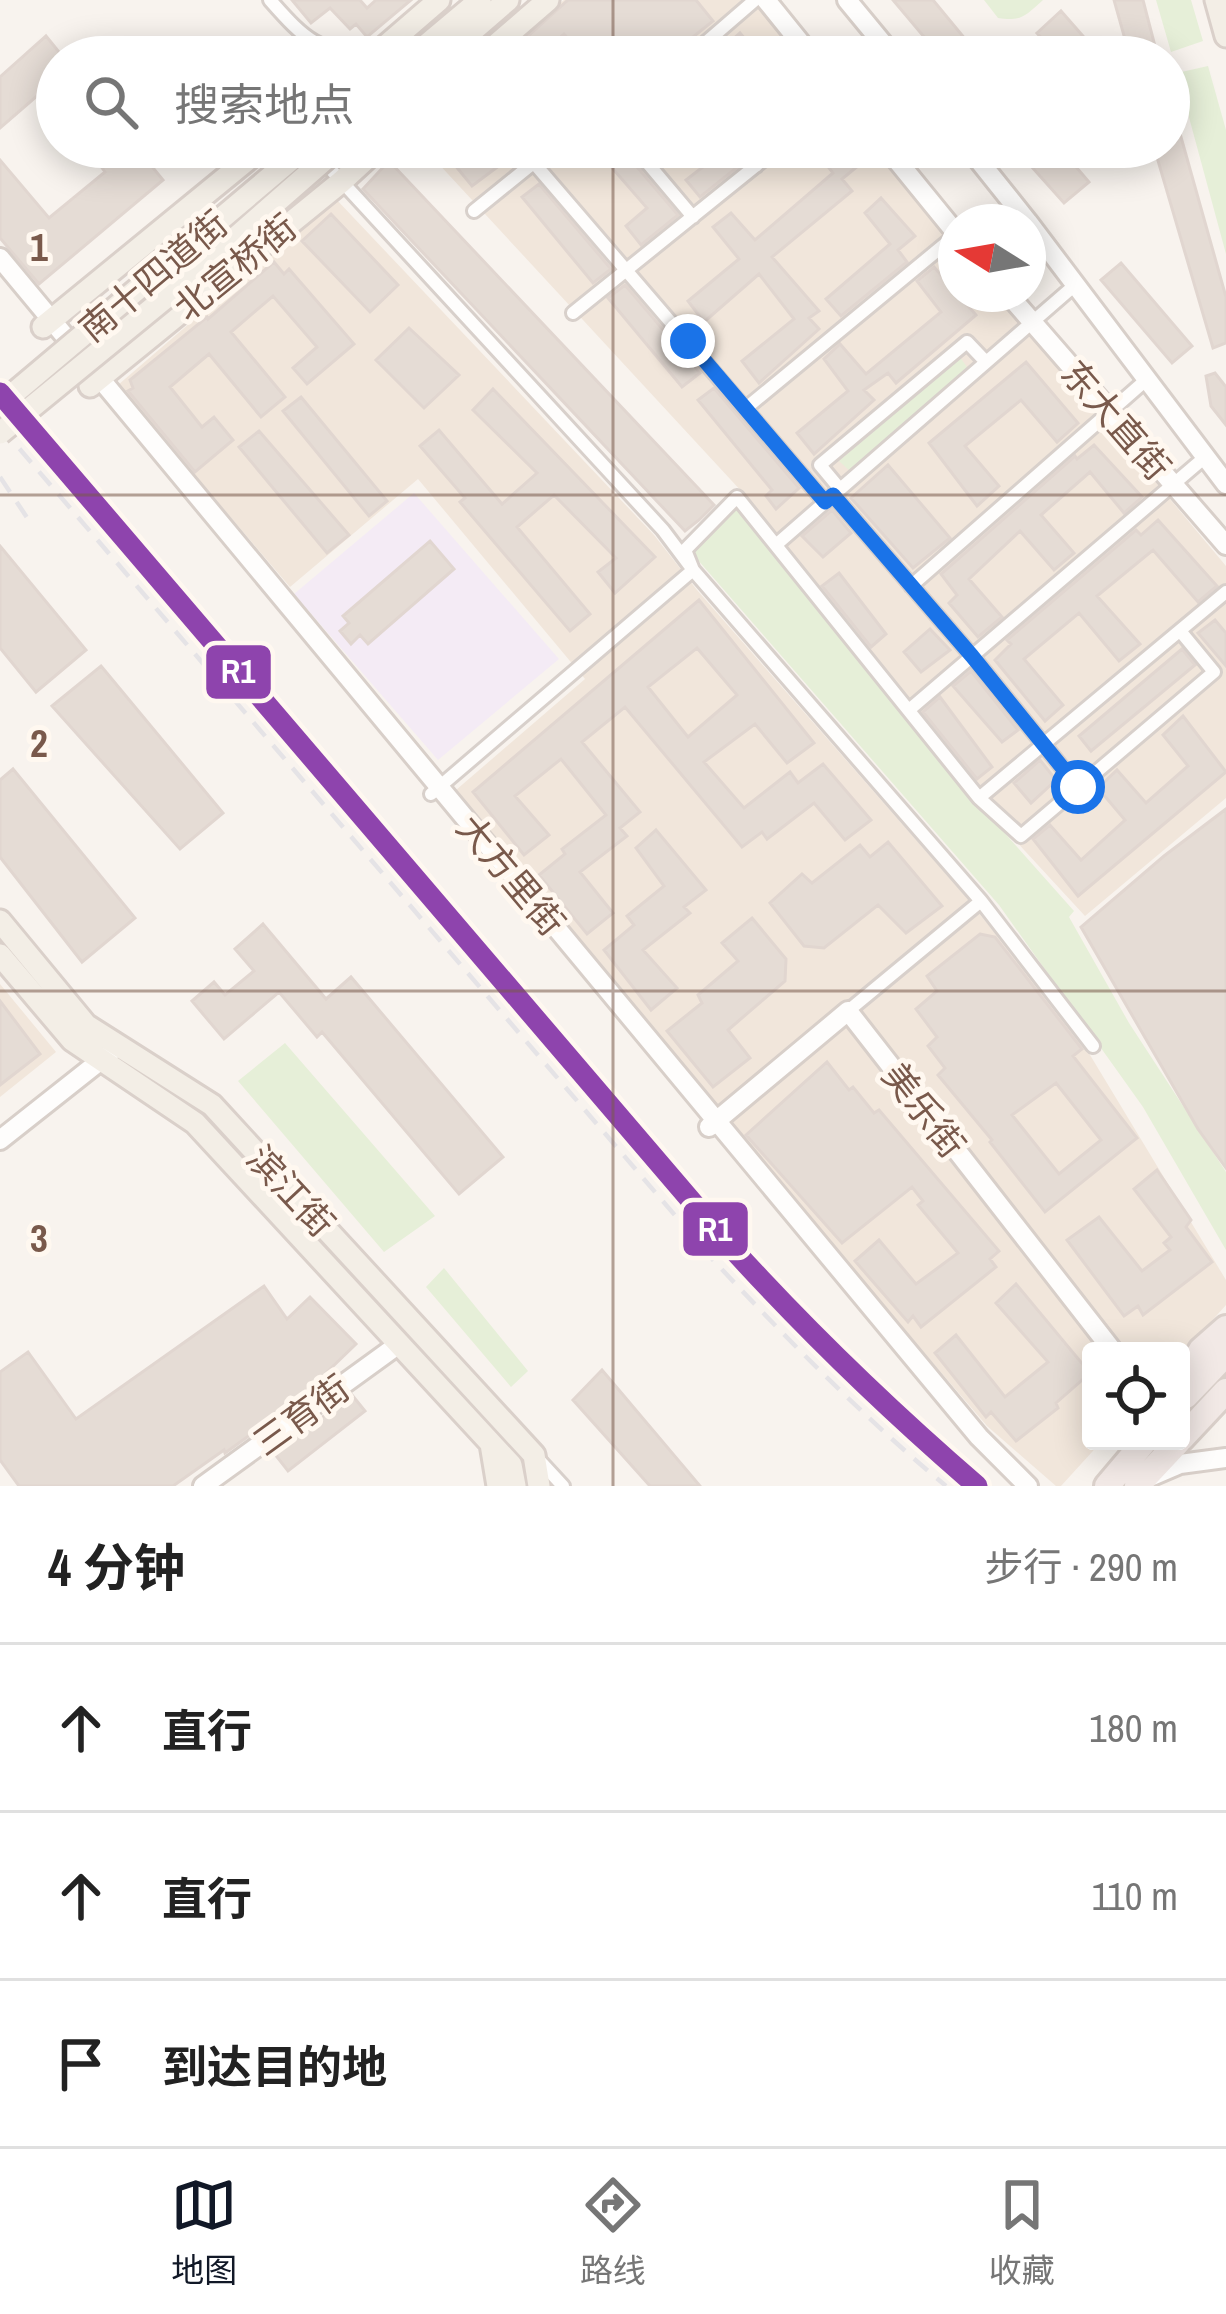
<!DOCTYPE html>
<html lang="zh">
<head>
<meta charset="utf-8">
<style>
  body { margin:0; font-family:"Archivo Narrow","Noto Sans SC",sans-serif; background:#f6f6f6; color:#222 }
  .controls { position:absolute; right:36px; bottom:36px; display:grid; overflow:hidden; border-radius:12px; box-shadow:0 6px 30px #0003 }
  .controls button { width:108px; height:108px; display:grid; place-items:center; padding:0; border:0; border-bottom:3px solid #e0e0e0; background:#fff; color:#222; font:60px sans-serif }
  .compass { position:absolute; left:938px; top:204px; width:108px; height:108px; border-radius:50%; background:#fff; box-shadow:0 6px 30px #0003; rotate:281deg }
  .stop { position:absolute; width:36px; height:36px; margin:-27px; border:9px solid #1a73e8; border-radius:50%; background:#fff }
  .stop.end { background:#1a73e8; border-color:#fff; box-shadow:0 3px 12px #0008 }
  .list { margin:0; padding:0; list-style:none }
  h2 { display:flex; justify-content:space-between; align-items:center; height:156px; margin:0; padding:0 48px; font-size:51px }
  h2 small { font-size:39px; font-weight:400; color:#767676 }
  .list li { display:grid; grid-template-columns:78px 1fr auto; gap:36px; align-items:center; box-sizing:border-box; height:168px; padding:0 48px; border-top:3px solid #e0e0e0 }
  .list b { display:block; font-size:45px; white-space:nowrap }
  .list em { font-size:39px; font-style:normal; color:#767676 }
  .icon { flex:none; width:66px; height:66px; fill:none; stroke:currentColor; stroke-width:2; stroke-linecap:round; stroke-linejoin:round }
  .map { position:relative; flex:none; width:1226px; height:1486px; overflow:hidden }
  .search { position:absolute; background:#fff; box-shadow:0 6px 30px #0003; left:36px; right:36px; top:36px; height:132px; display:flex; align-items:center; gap:30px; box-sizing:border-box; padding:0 42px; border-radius:66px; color:#767676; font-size:45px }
  .sheet { height:660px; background:#fff }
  nav { display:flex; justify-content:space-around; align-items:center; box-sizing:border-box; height:168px; border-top:3px solid #e0e0e0; background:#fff; font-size:33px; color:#767676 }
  nav a { display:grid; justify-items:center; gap:6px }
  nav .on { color:#111827 }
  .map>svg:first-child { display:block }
</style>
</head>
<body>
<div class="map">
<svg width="1226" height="1486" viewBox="0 0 1226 1486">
  <rect width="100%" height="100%" fill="#f8f3ee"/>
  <path fill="#f1e6db" d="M564,0h188l48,57h-305z
    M423,147h452l81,96v51h42l228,272v232l-141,118 -107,-116 -235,-307z
    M335,198l319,337 43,55 270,308 120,152 139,230v25l-45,50v-4h-90v90h11l-41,45h-5l-69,-60 -109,-127 -422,-509 129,-111 -167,-200 -128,108 -172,-202z
    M0,984l56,68 -56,45z"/>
  <path fill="#f4ebf5" d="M414,493l145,166 -121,101 -144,-166z"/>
  <path fill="#e6efd8" d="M984,0h59c-17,15 -21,22 -45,18z
    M1156,0h35l12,41 -32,11z
    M1208,66l18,64v124l-49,-181z
    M960,357l11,16 -120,99 -12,-11z
    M738,508l241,296 95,107 -5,6 60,106 97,149v78l-83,-143 -144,-202 -309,-354z
    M285,1043l150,173 -51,36 -146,-171z
    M444,1268l84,103 -17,16 -85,-100z"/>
  <path fill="#e5dcd5" stroke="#e1d6d0" stroke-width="3" fill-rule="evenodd" d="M292,0h68l7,8 9,-8h35l-44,37 -11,-13 -6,5 -20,-21 -19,15z
    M568,0h128l17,21 -45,36h-70l-8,-11 -8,8 -18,-20 -26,23h-33z
    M893,0h40l47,57h-39z
    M1114,0h29l13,50 -26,7z
    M1061,11l35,40 -6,6h-63l18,-15 -8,-9z
    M740,33l20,24h-33l-6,-7z
    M46,36l17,21h-6v43l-9,7 -10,-12 -38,33v-51z
    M1169,105h3l54,192v46l-13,5 -59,-201h15z
    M122,147h14l27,33 -124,104 -39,-46v-78l49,58 56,-46 -5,-7z
    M440,147h31l9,11 12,-11h32l-52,39z
    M594,147h30l2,7 52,61 -37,30 -15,-19 21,-18z
    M694,147h31l15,18 -40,32 -14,-17 22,-17z
    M813,147h30l16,18 -17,14 10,12 -80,66 47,54 -10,7 10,11 -60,54 -17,-22 52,-42 -35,-45 -55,48 -16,-21 51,-42 -26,-32 18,-14 24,27 78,-67z
    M1014,147h45l30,35 -25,21z
    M389,161l325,344 -15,15 -14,11 -322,-342z
    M539,184l72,85 -18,14 -71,-86z
    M881,198l34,38 -17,14 9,12 -66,54 -15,-17 64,-55 -25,-31z
    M331,214l67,71 -28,27 -68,-71z
    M274,262l10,12 5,-5 65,75 -47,40 -14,-16 24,-21 -44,-51 -42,36 54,65 -24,20 -52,-63 -39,33 32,40 12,-10 19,23 -38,32 -67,-81 5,-3 -3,-8 77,-63 1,2z
    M1121,263l71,83 -20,17 -71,-83z
    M934,267l42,48 -80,68 -8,-10 -24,17 10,10 -60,54 -17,-21 51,-42 -24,-32 16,-15 26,30 75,-62 -24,-31z
    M625,285l75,88 -18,14 -74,-89z
    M409,328l50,47 -35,33 -48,-48z
    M1026,362l52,61 -21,19 -36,-42 -56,46 34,40 -22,20 -48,-63z
    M1215,373l11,14v38l-15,-19 -5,-30z
    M714,388l85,100 -23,21 -10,-13 6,-6 -74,-90z
    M493,389l162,168 -40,36 -17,-21 18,-14 -62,-63 -37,32 73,87 -20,17 -110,-129 5,-4 -45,-52 19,-16 63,74 35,-31 -64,-63z
    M301,397l86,104 -18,15 -86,-105z
    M259,431l90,104 -22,18 -88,-106z
    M1094,445l48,52 -18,16 -34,-41 -49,43 33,38 -20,17 -34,-39 -51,48 33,38 -24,20 -29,-34 8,-8 -16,-21 134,-118 2,3z
    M888,465l62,73 -37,30 -62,-70z
    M832,510l19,23 -28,24 -21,-21z
    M1158,520l59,66 -19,16 -45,-52 -56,46 43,48 -21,17 -40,-48 -55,46 39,46 -18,16 -50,-61 16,-16 -4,-4 129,-110 5,5z
    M430,541l24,28 -86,75 -8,-9 -9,9 -11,-13 9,-8 -6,-7z
    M0,546l86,104 -50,42 -36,-44z
    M839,573l47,61 -15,13 -49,-61z
    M699,600l115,143 -27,20 -32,-39 -51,38 40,46 46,-36 8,11 25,-19 48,56 -26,20 -31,-37 -47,36 -5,-7 -20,15 -117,-140 -43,35 58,70 -20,16 7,8 -47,36 33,41 -26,21 -48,-59 26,-21 -3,-5 44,-34 -45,-56 -46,37 34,39 -25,20 -51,-63zM697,648l40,47 -49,42 -40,-50z
    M1215,620l11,13v33l-28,-33z
    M930,629l20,21 -29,22 -17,-20z
    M1182,649l13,16 -104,86 -12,-15z
    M101,666l122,147 -43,36 -128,-143z
    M971,671l47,59 -16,12 -49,-56z
    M940,697l52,70 -15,12 -54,-67z
    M1183,716l43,56 -148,124 -45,-57 17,-14 31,35 44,-40 -27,-32 19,-18 29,33 42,-37 -25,-31z
    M1040,760l16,20 -25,23 -17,-20z
    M13,769l122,149 -53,44 -82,-105v-77z
    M1226,809v359l-28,-39 -117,-202 83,-71z
    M656,830l50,60 -22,17 6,6 -47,37 34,38 -26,22 -47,-60 30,-25 -7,-9 37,-30 -28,-38z
    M888,842l54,64 -36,27 -28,-28 -54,43 -20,-2 -34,-43 32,-29 10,9 48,-38 10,12z
    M752,918l34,41 -1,22 -57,49 22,28 -37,29 -46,-56 35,-28 -4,-8 40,-34 -16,-18z
    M263,924l63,75 25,-22 152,180 -44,37 -137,-162 -5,5 -38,-45 -55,47 -32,-38 22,-19 11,13 29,-24 -19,-22z
    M980,934l15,3 87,112 -9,7 64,82 -92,74 -55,-70 2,-2 -54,-65 7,-7 -17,-22 9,-9 -21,-28 21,-18 -10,-15zM1056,1083l45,57 -42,34 -47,-59z
    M0,1001l40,53 -40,31z
    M827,1062l22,28 4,-3 21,26 5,-3 120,141 -9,8 6,8 -75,60 -8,-11 -5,6 -53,-61 24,-21 37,44 42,-31 -40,-48 5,-4 -11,-14 -70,56 -96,-108z
    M1157,1170l34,50 -5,7 26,35 -69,53 -5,-9 -14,10 -57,-76 32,-23 43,54 28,-21 -6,-7 7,-6 -37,-48z
    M1016,1284l74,89 -34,30 2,5 -42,33 -25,-29 -5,5 -51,-64 21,-18 49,62 43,-35 -52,-59z
    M264,1286l23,33 23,-22 46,47 -30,29 3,5 -104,75 -1,-3 -51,36h-154l-19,-26v-88l28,-20 48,67z
    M602,1370l98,116h-50l-77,-86z
    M352,1395l13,16 -77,60 -14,-18z"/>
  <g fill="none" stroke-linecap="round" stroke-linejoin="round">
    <g stroke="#d8d0cb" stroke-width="18">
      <path id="street" d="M270,0c36,41 48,52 104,56
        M689,57l66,-57
        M634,147l59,70
        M740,147l16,19
        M322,160l341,370 30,40 288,331 112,145
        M534,163l291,339
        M474,211l79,-64
        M573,313l206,-166
        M745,409l211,-174
        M840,489l-20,-24 147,-123 19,20
        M833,495l139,161 106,131
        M777,544l298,-259
        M911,586l235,-206
        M909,710l295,-252
        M431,794l262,-224 -8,-20 52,-53 242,301 42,38 193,-164 -33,-40
        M979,798l247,-206
        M848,1011l133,-110
        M539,1460l24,26"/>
    </g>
    <g stroke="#d8cfc9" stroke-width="24">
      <path id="secondary" d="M766,0l46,57
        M847,0l47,57
        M886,147l70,86
        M968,147l60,75
        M1028,222l198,262
        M0,258l979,1179 49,49
        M1008,294l218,251
        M709,1127l139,-116 265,340
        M0,1140l110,-87
        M1152,1476l28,-12 46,-6
        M203,1486l196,-142"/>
    </g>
    <g stroke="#dad0ca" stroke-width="27">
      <path id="primary" d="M1216,0l10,36
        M373,57l66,-57
        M412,57l68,-57
        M442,57l66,-57
        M482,57l66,-57
        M43,327l220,-180
        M90,386l251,-204 38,-35
        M0,921l86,104 126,80 322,350 5,31
        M0,955l72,85 123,83 316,342 4,21
        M491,1444l7,42"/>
    </g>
    <g stroke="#dad0ca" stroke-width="30">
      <path id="highway" d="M1181,1384l20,-34 25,-22
        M1186,1396l40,-42
        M1181,1439l45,-48
        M1107,1486l38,-45
        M1137,1486l42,-45"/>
    </g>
    <use href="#street" stroke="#fefdfc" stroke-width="12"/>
    <use href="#secondary" stroke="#fefdfc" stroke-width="18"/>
    <use href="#primary" stroke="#f3eee6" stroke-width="21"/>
    <use href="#highway" stroke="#f2e9e6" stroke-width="24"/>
    <path stroke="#e5e3e6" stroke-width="4.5" stroke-dasharray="18 12" stroke-linecap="butt" d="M0,393l729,852c78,86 160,165 248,241
      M0,426l714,835c74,79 149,156 232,225
      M0,477l28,42"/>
    <g stroke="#dad0ca" stroke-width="27" stroke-linecap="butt">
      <path id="primary-bridge" d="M0,405l306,-258
        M0,433l192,-157 147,-129"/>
    </g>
    <use href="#primary-bridge" stroke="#f3eee6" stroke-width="21"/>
    <g stroke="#fff8f0" stroke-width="30">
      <path id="rail-1" d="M0,393l729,852c78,86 160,165 248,241"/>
    </g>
    <use href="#rail-1" stroke="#8e44ad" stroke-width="21"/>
  </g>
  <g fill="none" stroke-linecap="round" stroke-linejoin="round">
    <path stroke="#1a73e8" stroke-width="15" d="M688,341l137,161 8,-7 139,161 106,131"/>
  </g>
  <path fill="none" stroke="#79594b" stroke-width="3" stroke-opacity="0.55" d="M613,0v57M613,147v1339M0,495h1226M0,991h1226"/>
  <g text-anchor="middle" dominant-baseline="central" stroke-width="10" stroke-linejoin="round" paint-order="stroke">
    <g font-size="36" fill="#79594b" stroke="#fff8f0">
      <text transform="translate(235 267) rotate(-39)">北宣桥街</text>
      <text transform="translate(153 276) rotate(-40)">南十四道街</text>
      <text transform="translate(1116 420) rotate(49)">东大直街</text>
      <text transform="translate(511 875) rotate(50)">大方里街</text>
      <text transform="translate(924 1110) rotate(52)">美乐街</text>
      <text transform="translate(291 1191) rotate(47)">滨江街</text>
      <text transform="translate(301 1415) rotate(-36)">三育街</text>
    </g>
  </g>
  <g font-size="39" text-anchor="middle" font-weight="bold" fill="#79594b" stroke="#fff8f0" stroke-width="10" stroke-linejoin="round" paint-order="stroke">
    <text x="39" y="261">1</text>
    <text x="39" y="757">2</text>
    <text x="39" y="1252">3</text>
  </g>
  <g stroke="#fff8f0" stroke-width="4.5">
    <rect x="204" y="643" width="69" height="58" rx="12" fill="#8e44ad"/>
    <rect x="681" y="1200" width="69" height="58" rx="12" fill="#8e44ad"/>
  </g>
  <g font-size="33" text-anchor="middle" font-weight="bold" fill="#fff">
    <text x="238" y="683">R1</text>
    <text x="715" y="1241">R1</text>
  </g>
</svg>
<div class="controls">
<button><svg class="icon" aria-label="locate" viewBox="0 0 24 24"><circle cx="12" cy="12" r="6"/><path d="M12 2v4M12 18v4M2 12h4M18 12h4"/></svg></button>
</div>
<svg class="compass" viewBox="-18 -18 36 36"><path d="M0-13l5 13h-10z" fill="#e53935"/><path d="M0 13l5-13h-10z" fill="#767676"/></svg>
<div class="stop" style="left:1078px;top:787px"></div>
<div class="stop end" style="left:688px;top:341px"></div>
<div class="search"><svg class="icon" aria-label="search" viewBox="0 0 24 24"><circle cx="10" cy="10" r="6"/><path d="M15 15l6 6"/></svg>搜索地点</div>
</div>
<section class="sheet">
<h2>4 分钟<small>步行 · 290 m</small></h2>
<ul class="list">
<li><svg class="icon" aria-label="ahead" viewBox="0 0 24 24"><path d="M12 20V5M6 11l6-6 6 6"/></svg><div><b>直行</b></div><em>180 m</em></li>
<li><svg class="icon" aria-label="ahead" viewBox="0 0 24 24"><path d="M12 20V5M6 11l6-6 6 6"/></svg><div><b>直行</b></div><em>110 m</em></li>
<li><svg class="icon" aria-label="arrive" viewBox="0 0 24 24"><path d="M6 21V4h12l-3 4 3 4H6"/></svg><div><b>到达目的地</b></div></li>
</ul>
</section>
<nav>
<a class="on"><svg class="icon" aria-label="map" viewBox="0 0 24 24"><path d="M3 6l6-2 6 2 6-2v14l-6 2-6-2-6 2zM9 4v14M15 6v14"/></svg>地图</a>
<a><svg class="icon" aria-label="directions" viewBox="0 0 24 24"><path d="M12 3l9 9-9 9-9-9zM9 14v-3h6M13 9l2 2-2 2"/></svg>路线</a>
<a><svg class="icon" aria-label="saved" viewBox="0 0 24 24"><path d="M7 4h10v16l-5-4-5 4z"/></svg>收藏</a>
</nav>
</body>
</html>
